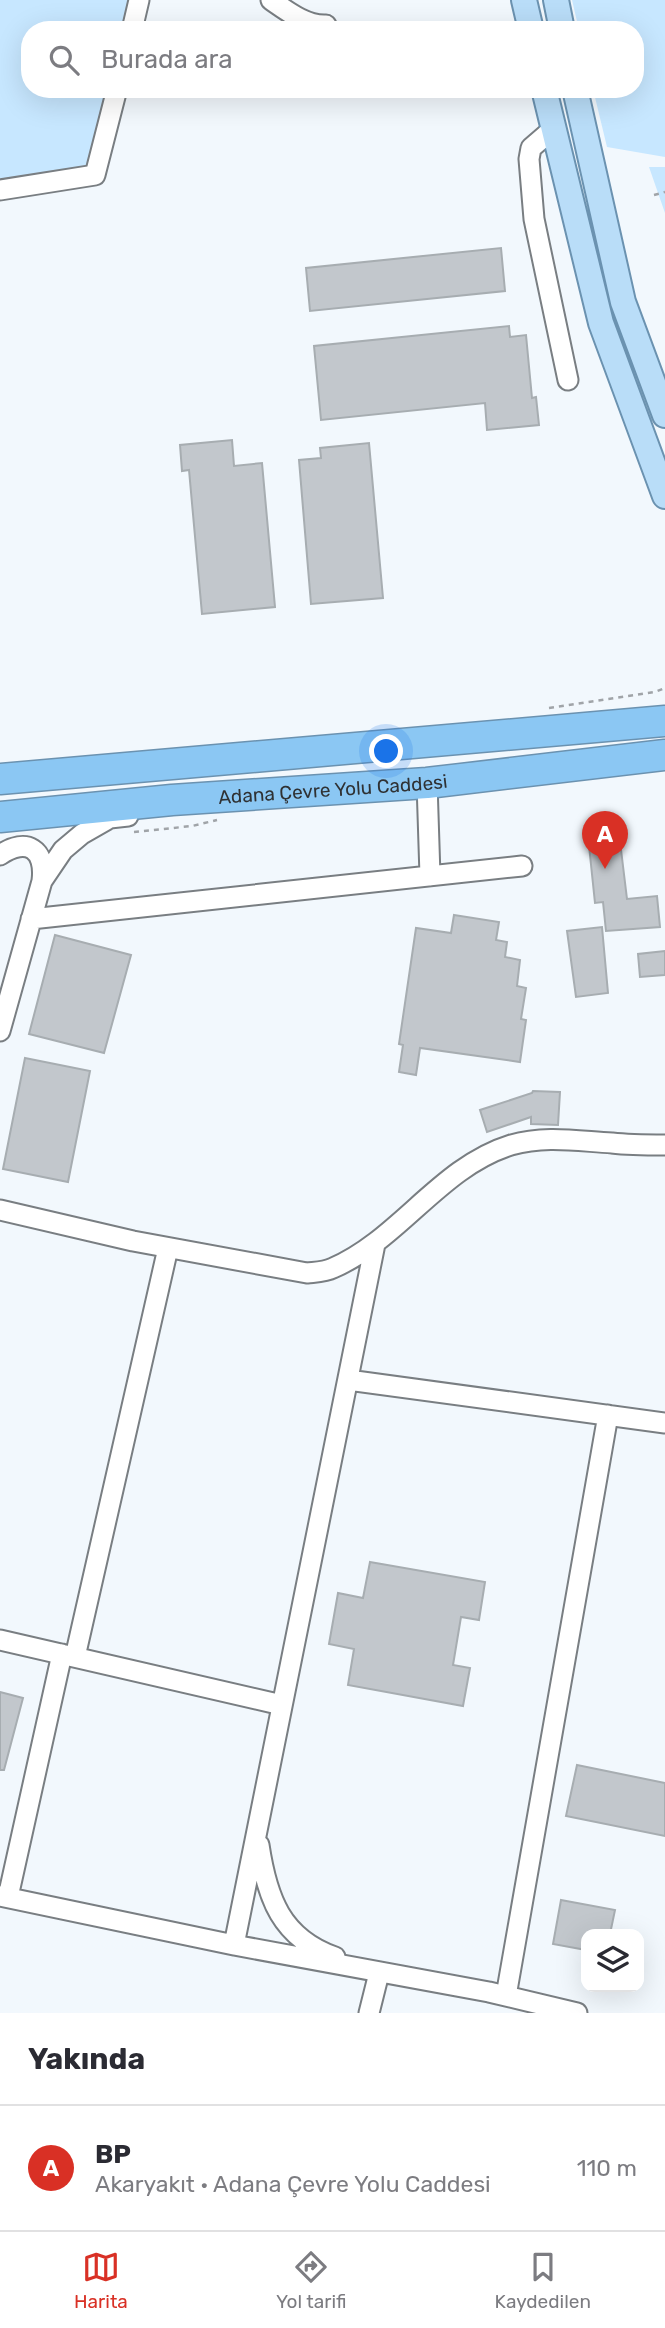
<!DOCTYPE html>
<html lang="tr">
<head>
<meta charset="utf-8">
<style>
  body { margin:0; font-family:Rubik,sans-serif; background:#f2f2f3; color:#2b2b33 }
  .controls { position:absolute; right:21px; bottom:21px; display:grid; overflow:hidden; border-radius:14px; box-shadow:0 7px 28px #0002 }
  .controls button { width:63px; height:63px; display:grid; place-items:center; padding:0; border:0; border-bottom:2px solid #e1e1e2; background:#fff; color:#2b2b33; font:35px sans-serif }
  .you { position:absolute; left:387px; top:752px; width:24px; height:24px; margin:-18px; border:5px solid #fff; border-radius:50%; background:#1a73e8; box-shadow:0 0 0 10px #1a73e833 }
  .badge { display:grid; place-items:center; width:46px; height:46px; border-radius:50%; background:#d93025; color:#fff; font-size:23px; font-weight:700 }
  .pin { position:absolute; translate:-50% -58px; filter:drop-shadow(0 2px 4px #0008) }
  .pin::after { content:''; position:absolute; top:37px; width:24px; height:21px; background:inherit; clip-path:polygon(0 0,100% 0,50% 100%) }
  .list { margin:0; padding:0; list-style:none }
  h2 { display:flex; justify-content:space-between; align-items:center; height:91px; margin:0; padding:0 28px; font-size:30px }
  h2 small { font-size:23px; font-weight:400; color:#7c7c81 }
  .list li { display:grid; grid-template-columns:46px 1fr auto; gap:21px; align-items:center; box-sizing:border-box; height:126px; padding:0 28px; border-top:2px solid #e1e1e2 }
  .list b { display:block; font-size:26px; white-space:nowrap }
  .list p { margin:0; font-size:23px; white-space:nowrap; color:#7c7c81 }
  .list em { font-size:23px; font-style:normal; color:#7c7c81 }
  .icon { flex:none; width:38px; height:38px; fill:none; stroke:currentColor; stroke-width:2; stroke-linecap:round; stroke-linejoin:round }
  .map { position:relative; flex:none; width:665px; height:2013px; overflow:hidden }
  .search { position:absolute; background:#fff; box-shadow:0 7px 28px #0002; left:21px; right:21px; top:21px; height:77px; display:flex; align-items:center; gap:18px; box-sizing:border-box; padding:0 24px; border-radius:28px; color:#7c7c81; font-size:26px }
  .sheet { height:217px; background:#fff }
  nav { display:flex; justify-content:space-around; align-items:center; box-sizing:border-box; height:98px; border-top:2px solid #e1e1e2; background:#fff; font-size:19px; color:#7c7c81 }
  nav a { display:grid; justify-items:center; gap:4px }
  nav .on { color:#d93025 }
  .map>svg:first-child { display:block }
</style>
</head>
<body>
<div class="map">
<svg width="665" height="2013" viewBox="0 0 665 2013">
  <rect width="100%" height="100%" fill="#f2f8fd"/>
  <path fill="#c7e7ff" d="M0,0h132l-8,30h-94v59h79l-21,81 -88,12z
    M572,0h93v157l-58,-10 -14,-58h42v-59h-56z
    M649,167h16v46z"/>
  <path fill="#c2c7cc" stroke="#a7adb1" stroke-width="2" d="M501,248l4,43 -195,20 -4,-43z
    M509,326l1,11 16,-2 6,63 4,-1 3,28 -52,5 -2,-27 -164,17 -7,-74z
    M232,440l2,26 28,-3 13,144 -73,7 -13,-144 -7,1 -2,-26z
    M369,443l14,155 -72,6 -12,-144 22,-2 -1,-10z
    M619,833l8,66 30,-3 3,31 -54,4 -3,-29 -8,1 -7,-67z
    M454,915l45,7 -3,18 11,2 -2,15 15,3 -3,26 9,2 -5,31 5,1 -6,42 -100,-14 -4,27 -17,-3 4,-27 -4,-1 17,-116 35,5z
    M602,927l6,66 -32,4 -9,-66z
    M55,935l76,20 -27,98 -75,-19z
    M665,951v24l-25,2 -2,-23z
    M25,1058l65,13 -22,111 -65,-13z
    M533,1091l27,1 -2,33 -27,-1v-7l-44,15 -7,-22 52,-17z
    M370,1562l115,20 -6,38 -18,-3 -8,48 17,3 -7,38 -115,-21 6,-36 -25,-5 9,-51 25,5z
    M0,1692l23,6 -19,72h-4z
    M577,1765l88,18v53l-99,-20z
    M561,1900l54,10 -5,24h-24v16l-33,-6z"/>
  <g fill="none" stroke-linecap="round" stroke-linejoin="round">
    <g stroke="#797e82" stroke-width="23">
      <path id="minor" d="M271,0c16,11 35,26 55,25
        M132,30l7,-30
        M553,129l-22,19 -2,11 5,60 34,161
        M0,190l95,-15 22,-86
        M427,783l3,93
        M0,855c27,-18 46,-6 42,26
        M31,919l491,-53
        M0,1031l42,-150 21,-31 19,-16 28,-16 18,-2
        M0,1210l133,31 174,32c8,-1 18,-1 26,-5 67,-29 107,-101 178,-123 34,-10 66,-4 101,-2 17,2 35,2 53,2
        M348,1380l317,43
        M0,1640l282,65
        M75,1657l93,-409
        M259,1845c8,53 22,93 76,112
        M0,1896l234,49 255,47 88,21
        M8,1897l54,-243
        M234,1945l141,-701
        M506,1996l102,-581
        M369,2013l10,-40"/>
    </g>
    <g stroke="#6b92b0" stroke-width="28">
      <path id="major" d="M524,0l7,30
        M556,0l6,30
        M544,89l57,234 64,173
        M575,89l48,213 42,113"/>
    </g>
    <g stroke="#6b92b0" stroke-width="33">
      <g id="highway">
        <path d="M0,779l665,-58"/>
        <path id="s1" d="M0,817l172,-17 255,-17 238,-28"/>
      </g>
    </g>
    <path stroke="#a0a4a8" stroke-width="2.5" stroke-dasharray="5 5" stroke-linecap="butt" d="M654,195l11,-3
      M549,708l106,-16 10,-4
      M134,832l58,-6 25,-6"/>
    <use href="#minor" stroke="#fff" stroke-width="19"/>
    <use href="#major" stroke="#b9ddf8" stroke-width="24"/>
    <use href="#highway" stroke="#8bc7f3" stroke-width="30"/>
  </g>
  <g text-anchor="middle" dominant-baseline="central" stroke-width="6" stroke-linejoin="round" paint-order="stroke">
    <g font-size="19" fill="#2f3133" stroke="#fff">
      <text stroke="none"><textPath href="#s1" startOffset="334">Adana Çevre Yolu Caddesi</textPath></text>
    </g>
  </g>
</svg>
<div class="controls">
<button><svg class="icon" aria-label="layers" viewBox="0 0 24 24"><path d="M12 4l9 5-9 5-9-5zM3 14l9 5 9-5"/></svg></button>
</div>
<div class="you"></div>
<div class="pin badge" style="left:605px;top:869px">A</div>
<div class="search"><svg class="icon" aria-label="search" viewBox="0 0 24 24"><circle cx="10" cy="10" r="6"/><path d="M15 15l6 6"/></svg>Burada ara</div>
</div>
<section class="sheet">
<h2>Yakında<small></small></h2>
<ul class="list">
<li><span class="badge">A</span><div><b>BP</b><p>Akaryakıt · Adana Çevre Yolu Caddesi</p></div><em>110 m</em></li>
</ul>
</section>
<nav>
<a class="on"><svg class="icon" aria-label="map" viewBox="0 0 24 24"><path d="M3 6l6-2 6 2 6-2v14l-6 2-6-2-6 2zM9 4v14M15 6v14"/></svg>Harita</a>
<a><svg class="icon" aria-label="directions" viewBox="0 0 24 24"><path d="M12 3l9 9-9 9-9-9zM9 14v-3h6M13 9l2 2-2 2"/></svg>Yol tarifi</a>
<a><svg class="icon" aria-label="saved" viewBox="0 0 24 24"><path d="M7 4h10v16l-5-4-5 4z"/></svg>Kaydedilen</a>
</nav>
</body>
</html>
